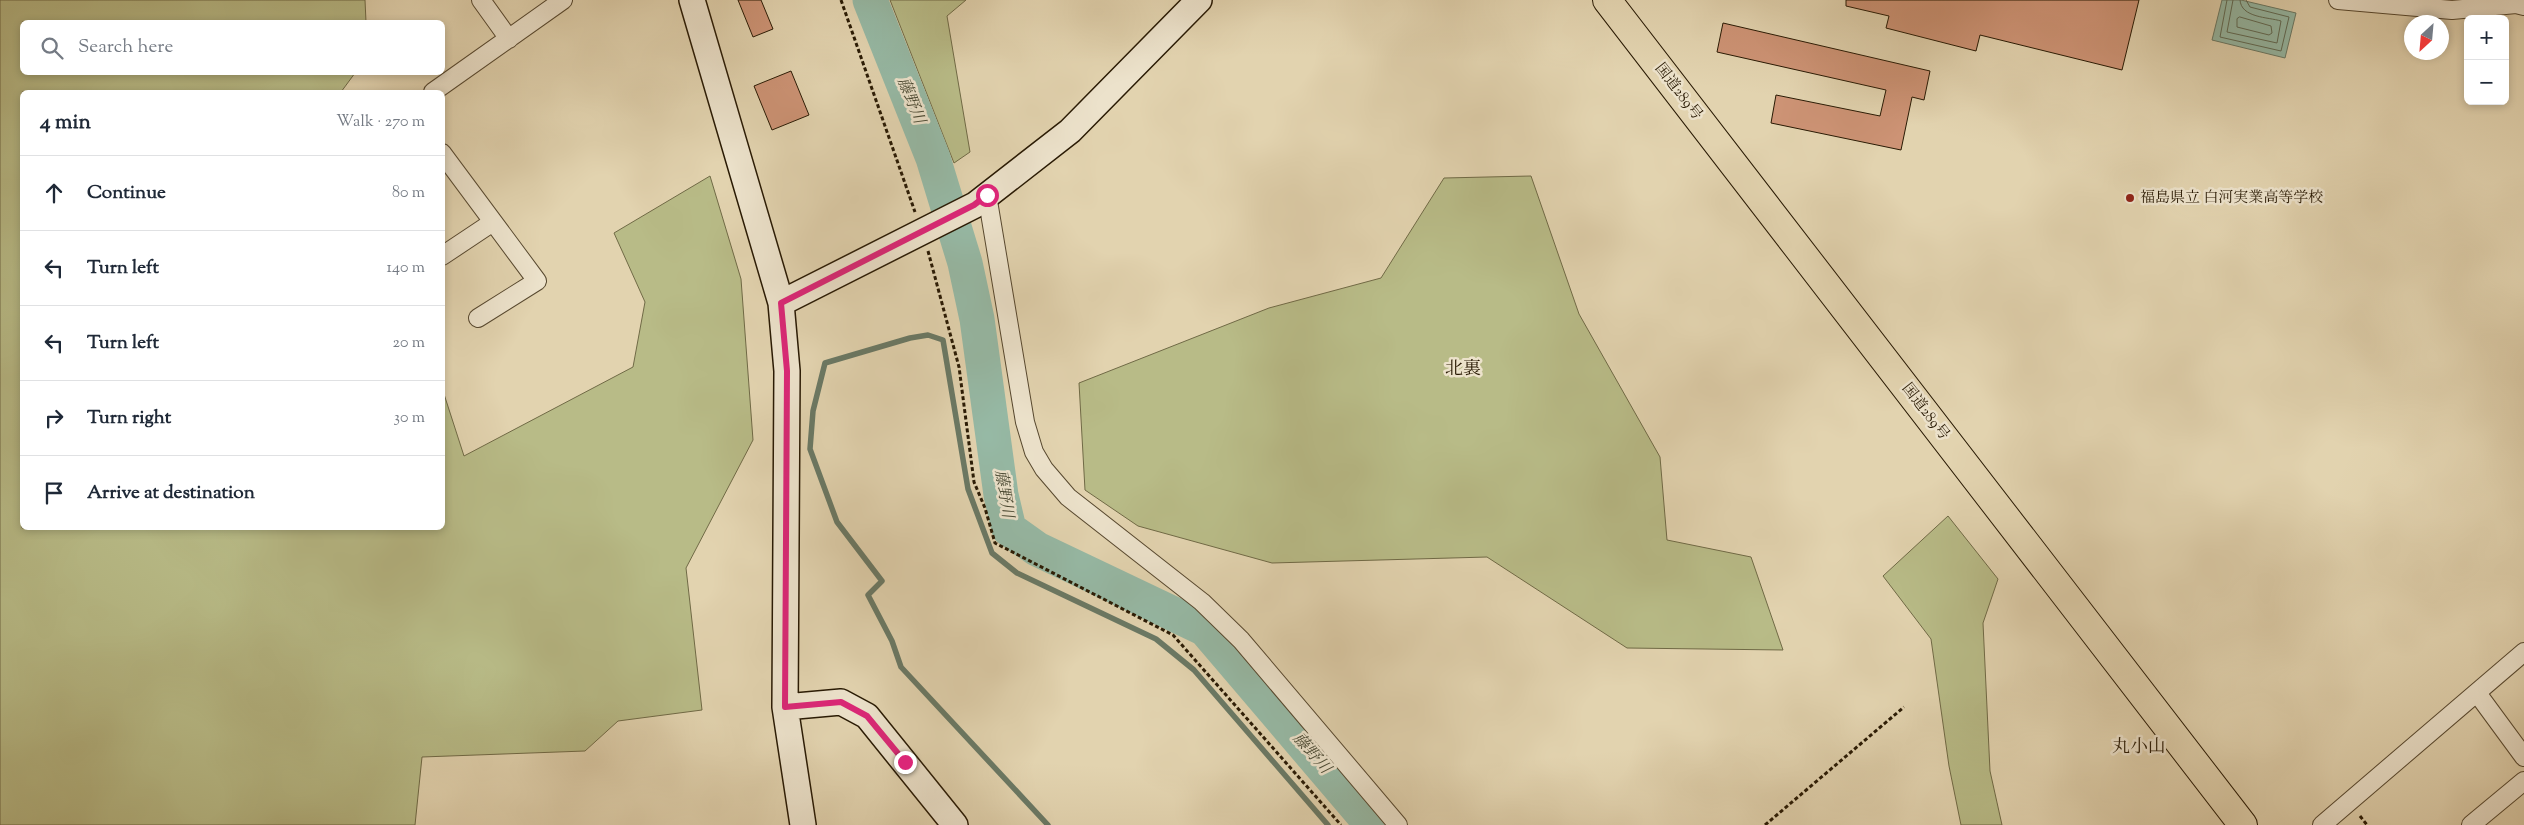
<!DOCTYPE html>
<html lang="en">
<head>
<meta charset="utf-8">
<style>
  body { margin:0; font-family:"Sorts Mill Goudy","Noto Serif JP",serif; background:#f6f6f7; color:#1f2937 }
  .controls { position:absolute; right:15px; top:15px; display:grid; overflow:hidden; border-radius:8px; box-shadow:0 2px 8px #0003 }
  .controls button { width:45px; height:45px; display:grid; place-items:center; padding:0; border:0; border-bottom:1px solid #e0e1e3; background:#fff; color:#1f2937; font:25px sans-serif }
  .compass { position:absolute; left:2404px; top:15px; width:45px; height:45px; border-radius:50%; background:#fff; box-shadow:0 2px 8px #0003; rotate:206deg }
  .stop { position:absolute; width:15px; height:15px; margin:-11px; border:4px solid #db2777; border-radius:50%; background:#fff }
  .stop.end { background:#db2777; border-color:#fff; box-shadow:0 1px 5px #0008 }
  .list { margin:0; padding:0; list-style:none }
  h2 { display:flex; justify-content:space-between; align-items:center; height:65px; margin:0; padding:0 20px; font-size:21px }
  h2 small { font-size:16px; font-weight:400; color:#747a83 }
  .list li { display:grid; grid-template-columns:32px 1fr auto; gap:15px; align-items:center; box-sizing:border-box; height:75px; padding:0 20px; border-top:1px solid #e0e1e3 }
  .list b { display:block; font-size:19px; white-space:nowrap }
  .list em { font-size:16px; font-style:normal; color:#747a83 }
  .icon { flex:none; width:28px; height:28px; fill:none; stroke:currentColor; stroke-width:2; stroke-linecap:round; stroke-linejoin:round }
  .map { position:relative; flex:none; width:2524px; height:825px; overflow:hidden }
  .search { position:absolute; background:#fff; box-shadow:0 2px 8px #0003; left:20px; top:20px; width:425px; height:55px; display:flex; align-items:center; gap:12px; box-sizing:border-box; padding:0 18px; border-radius:8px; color:#747a83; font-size:19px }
  .panel { position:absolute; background:#fff; box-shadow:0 2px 8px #0003; left:20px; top:90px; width:425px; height:440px; border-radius:8px }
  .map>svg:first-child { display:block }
</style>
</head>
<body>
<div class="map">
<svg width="2524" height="825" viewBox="0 0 2524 825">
  <rect width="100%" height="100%" fill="#e2d3af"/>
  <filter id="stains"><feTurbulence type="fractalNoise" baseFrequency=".004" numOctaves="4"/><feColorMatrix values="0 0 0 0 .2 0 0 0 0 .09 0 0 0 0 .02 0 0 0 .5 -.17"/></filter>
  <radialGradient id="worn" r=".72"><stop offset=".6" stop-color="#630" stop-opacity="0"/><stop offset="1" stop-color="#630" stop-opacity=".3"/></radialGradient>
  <path fill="#b8bb87" stroke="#706a46" d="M0,0h365l1,22h-344v50l333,1 -14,19h-319v436h420l1,-137 21,65 169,-89 12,-65 -31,-69 96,-57 31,103 12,161 -67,128 16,142 -84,11 -33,30 -163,6 -7,68h-415z
    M890,0h76l-19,16 23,136 -16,11z
    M1531,176l48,138 81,143 7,83 84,17 32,93 -156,-2 -140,-91 -215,6 -134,-37 -53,-36 -6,-107 190,-75 112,-30 63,-100z
    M1948,516l50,63 -15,44 7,148 12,54h-41l-12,-59 -18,-127 -48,-63z"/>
  <path fill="#96b9a5" stroke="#6a7965" d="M2222,0h19l55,13 -11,45 -73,-18z"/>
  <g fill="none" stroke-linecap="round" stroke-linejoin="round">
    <path stroke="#606a54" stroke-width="1" d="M2227,0l-7,37 61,14 8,-34 -39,-10 -4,-7
      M2233,0l-6,32 50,11 4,-22c-13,-4 -40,-3 -41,-21
      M2240,17l31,9 1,7 -3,2 -32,-8v-8z"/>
    <path stroke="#6a7965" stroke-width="5.5" d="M1048,825l-147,-158 -9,-26 -24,-46 14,-14 -45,-59 -27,-73 3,-38 12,-48 85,-25 18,-3 15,5 25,149 24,64 25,20 139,66 38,31 134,155"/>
    <path stroke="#96b9a5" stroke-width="35" d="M870,0l63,158 32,105 12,56 24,176 8,34 28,20 168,80 167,196"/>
  </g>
  <path fill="#cd9375" stroke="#291a04" d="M738,0h23l12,29 -20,8z
    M1846,0h293l-17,70 -142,-35 -4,16 -90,-23 3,-12 -43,-10z
    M1723,23l207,48 -6,29 -12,-3 -11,53 -130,-27 5,-28 104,21 6,-26 -169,-38z
    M791,71l18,44 -37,15 -18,-44z"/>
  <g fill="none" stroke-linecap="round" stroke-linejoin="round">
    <g stroke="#57482f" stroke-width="20">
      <path id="street" d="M481,0l28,39
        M2338,0l114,10 64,-6 8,2
        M433,92l130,-92
        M442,153l95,128 -59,37
        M987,195l38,227 9,30 10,17 24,28 134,105 39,38 157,185
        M442,256l51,-34
        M2477,693l47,64
        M2322,825l202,-173
        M2471,825l53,-44"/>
    </g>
    <g stroke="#291a04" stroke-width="28">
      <path id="secondary" d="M692,0l89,303 6,68 -2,336 18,118
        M781,303l194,-98 95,-74 129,-131
        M785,707l56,-5 26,14 88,109"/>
    </g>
    <g stroke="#291a04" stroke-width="30">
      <path id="highway" d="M1607,0l636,825"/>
    </g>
    <path stroke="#291a04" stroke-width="3" stroke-dasharray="4 2.5" stroke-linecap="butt" d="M841,0l74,212
      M928,251l31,116 15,115 11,26 10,35 178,92 168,190
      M2360,816l7,9
      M1765,825l139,-118"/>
    <use href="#street" stroke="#ece2cb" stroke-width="18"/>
    <use href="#secondary" stroke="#ece2cb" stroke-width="25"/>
    <use href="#highway" stroke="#e2d3af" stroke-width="28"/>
  </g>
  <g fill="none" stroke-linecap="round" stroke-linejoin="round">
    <path stroke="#db2777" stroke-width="6" d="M905,762l-38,-46 -26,-14 -56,5 2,-336 -6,-68 193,-98 13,-10"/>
  </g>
  <circle fill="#8f2418" stroke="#ece2cb" stroke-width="2" cx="2130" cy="198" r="5"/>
  <g text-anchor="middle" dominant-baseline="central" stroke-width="5" stroke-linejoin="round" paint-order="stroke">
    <g font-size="15" fill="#291a04" stroke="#ece2cb">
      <text transform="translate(1678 92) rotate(52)">国道289号</text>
      <text transform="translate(1925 412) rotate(52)">国道289号</text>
    </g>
    <g font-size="15" fill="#291a04" stroke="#ece2cb" text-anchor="start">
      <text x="2140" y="198">福島県立 白河実業高等学校</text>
    </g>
    <g font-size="16" font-style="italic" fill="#4a4a34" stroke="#ece2cb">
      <text transform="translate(910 101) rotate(68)">藤野川</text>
      <text transform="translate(1003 494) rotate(81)">藤野川</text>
      <text transform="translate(1311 754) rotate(49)">藤野川</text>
    </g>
    <g font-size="18" fill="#291a04" stroke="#ece2cb">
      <text x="1463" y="370">北裏</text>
      <text x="2139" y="748">丸小山</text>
    </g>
  </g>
  <rect width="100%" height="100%" filter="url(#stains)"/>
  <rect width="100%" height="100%" fill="url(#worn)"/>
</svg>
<div class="controls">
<button>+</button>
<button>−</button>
</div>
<svg class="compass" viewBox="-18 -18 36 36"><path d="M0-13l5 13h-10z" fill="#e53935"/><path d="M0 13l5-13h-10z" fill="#747a83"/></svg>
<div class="stop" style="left:987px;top:195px"></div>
<div class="stop end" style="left:905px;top:762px"></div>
<div class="search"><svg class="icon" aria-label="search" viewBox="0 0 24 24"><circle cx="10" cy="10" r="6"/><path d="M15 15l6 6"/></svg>Search here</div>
<section class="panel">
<h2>4 min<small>Walk · 270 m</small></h2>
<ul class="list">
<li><svg class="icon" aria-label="ahead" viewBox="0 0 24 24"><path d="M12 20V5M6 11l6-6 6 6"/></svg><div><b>Continue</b></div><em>80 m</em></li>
<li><svg class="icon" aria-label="left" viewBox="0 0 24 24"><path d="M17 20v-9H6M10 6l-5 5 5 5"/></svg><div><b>Turn left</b></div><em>140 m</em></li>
<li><svg class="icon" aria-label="left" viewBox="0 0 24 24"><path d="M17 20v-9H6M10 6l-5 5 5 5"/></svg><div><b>Turn left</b></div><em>20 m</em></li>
<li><svg class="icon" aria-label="right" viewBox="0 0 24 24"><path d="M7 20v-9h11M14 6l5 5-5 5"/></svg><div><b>Turn right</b></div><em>30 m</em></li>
<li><svg class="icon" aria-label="arrive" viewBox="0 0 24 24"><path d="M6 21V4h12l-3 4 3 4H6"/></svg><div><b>Arrive at destination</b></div></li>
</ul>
</section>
</div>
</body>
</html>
